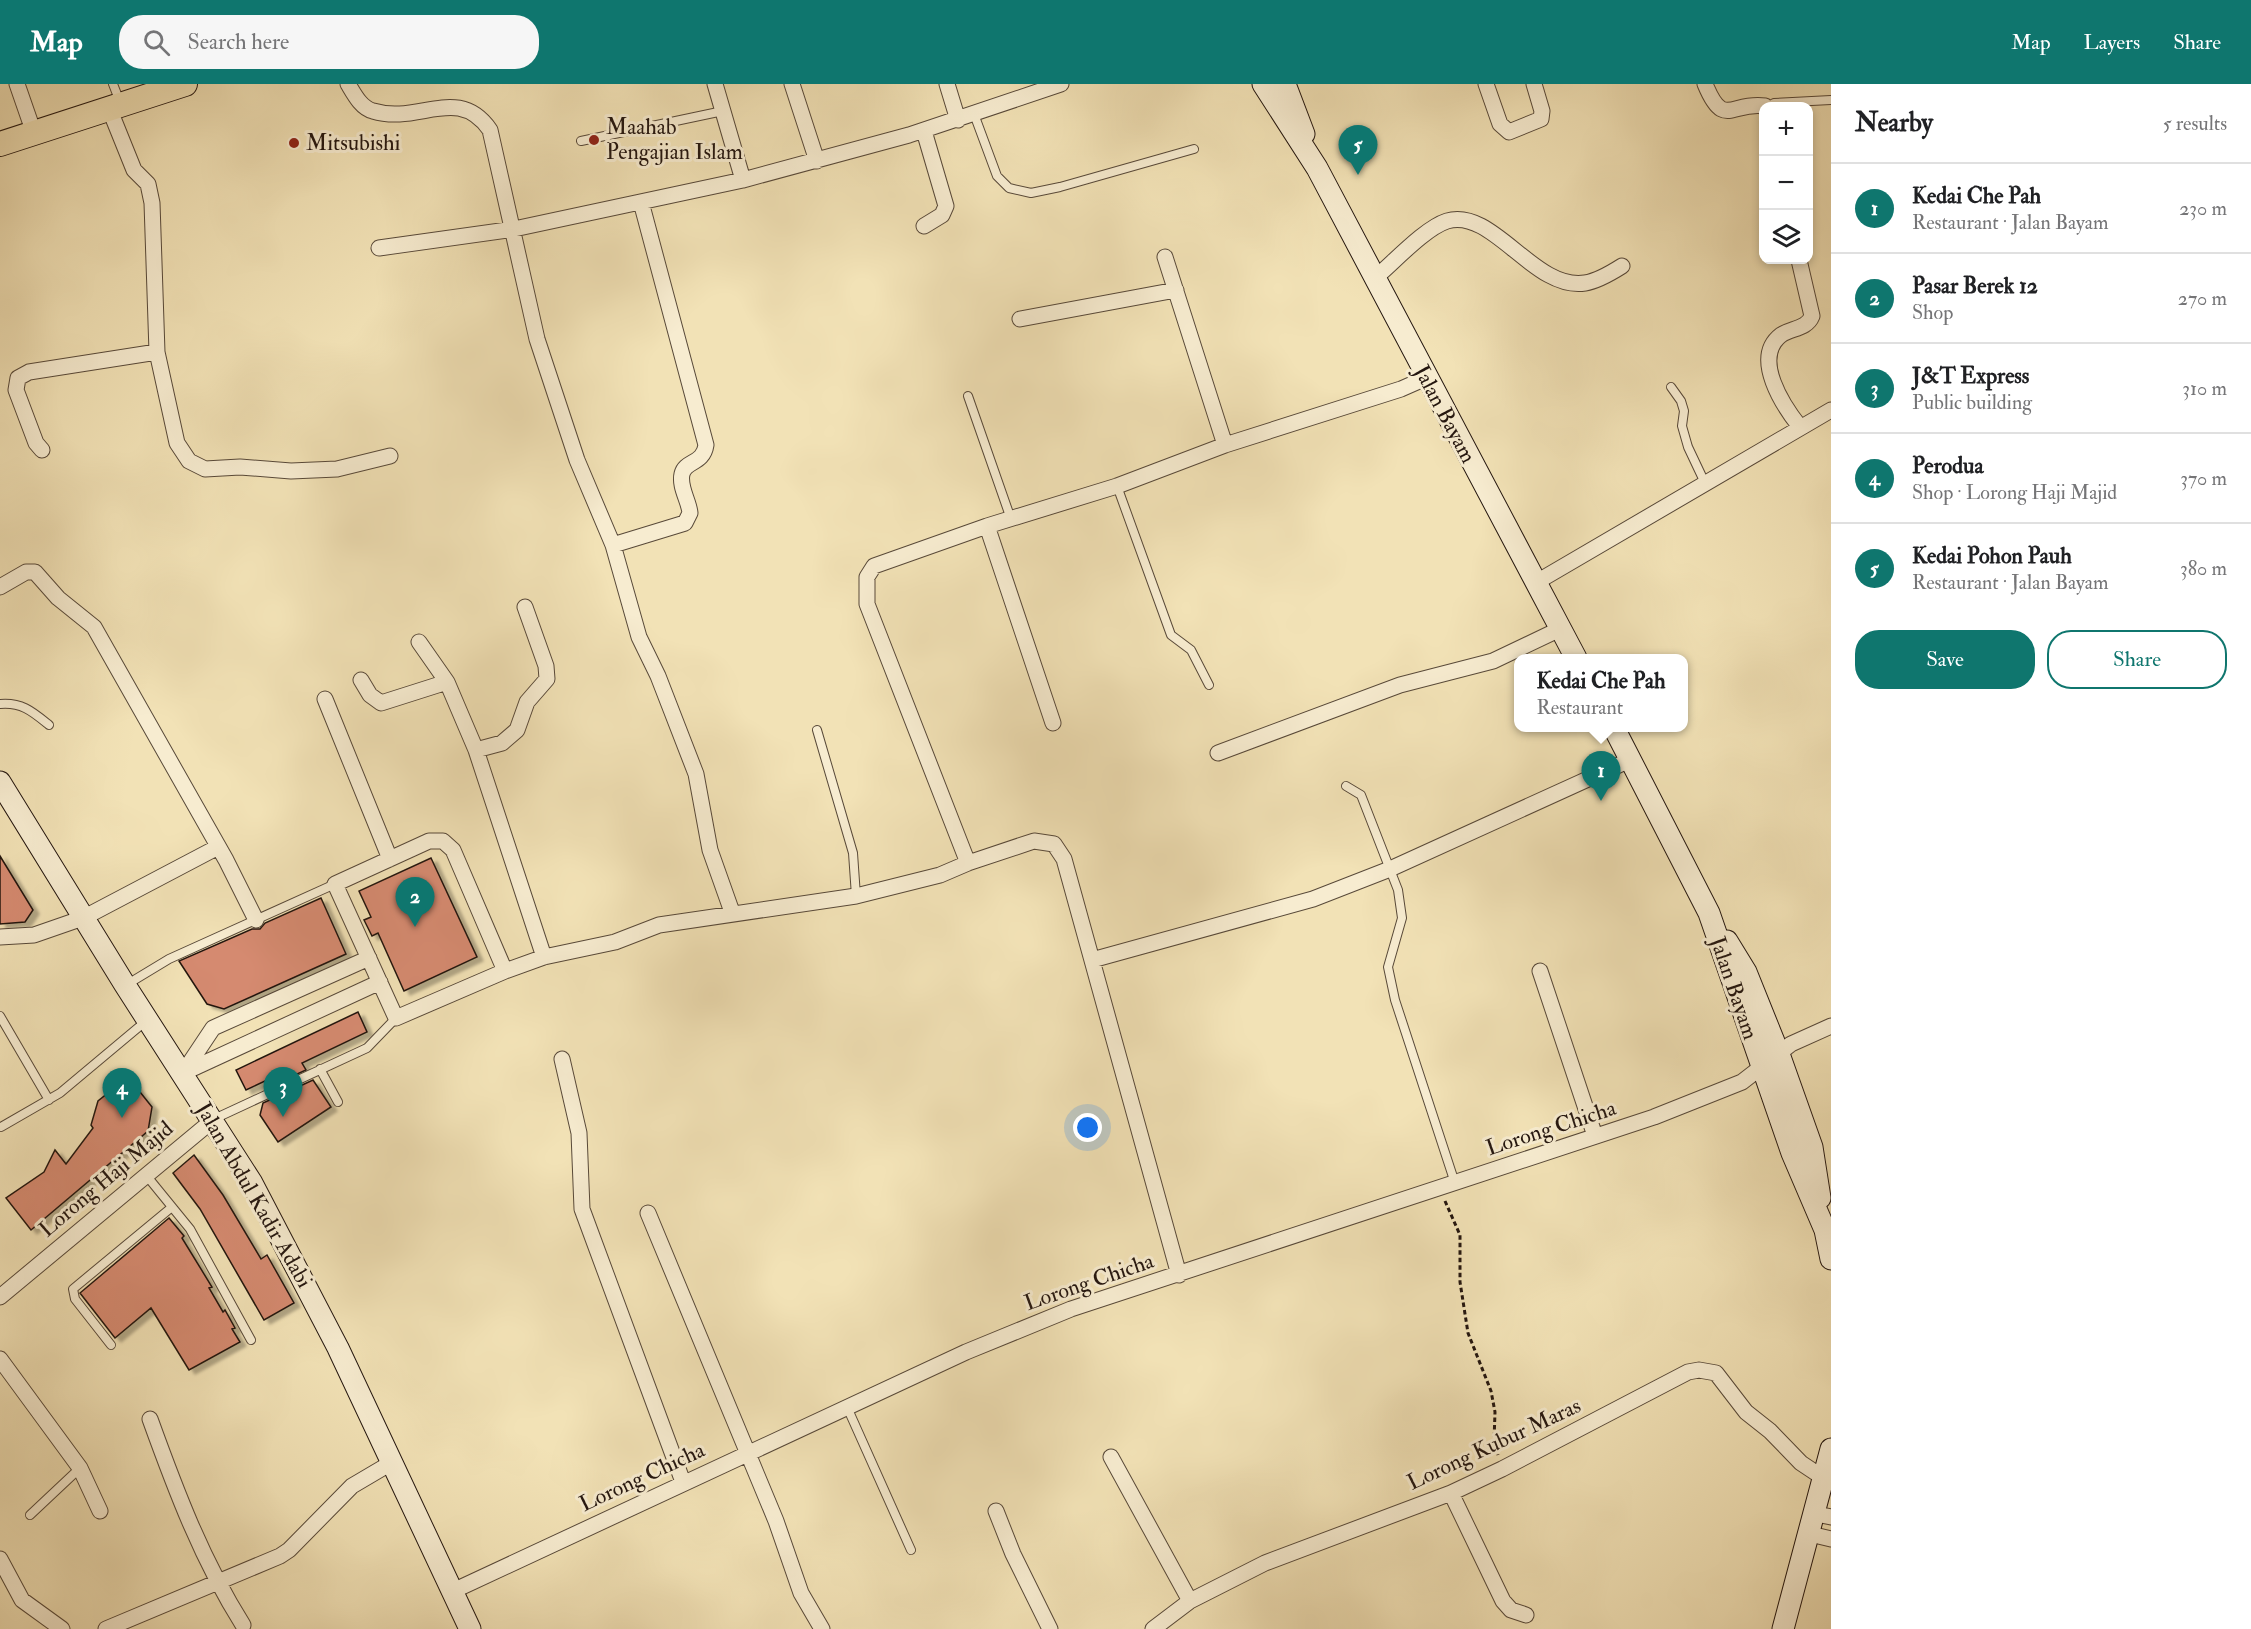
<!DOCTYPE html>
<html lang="en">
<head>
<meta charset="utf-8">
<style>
  body { margin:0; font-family:"IM FELL Double Pica",serif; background:#f6f6f6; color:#202124 }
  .controls { position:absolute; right:18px; top:18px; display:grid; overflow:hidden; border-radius:12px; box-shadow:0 3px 9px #0003 }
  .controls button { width:54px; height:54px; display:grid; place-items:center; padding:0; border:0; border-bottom:2px solid #e0e0e0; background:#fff; color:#202124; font:30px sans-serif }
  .you { position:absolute; left:1088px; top:1044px; width:21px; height:21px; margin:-15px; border:4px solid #fff; border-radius:50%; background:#1a73e8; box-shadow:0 0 0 9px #1a73e833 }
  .badge { display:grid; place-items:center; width:39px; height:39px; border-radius:50%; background:#0f766e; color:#fff; font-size:20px; font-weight:700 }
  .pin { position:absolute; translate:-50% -50px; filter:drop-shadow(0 2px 3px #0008) }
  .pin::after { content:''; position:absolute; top:32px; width:21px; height:18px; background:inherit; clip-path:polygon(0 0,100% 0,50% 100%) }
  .popup { position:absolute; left:1514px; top:570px; width:174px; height:78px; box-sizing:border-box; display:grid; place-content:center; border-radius:12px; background:#fff; filter:drop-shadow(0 2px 4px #0005); font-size:20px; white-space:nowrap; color:#757577 }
  .popup b { font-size:22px; color:#202124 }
  .popup::after { content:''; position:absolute; left:50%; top:100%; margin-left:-12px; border:12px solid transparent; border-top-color:#fff }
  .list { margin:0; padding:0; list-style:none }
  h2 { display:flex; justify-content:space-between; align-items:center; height:78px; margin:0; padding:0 24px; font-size:26px }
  h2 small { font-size:20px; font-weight:400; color:#757577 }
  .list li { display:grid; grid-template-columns:39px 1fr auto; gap:18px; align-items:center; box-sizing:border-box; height:90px; padding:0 24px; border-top:2px solid #e0e0e0 }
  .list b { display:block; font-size:22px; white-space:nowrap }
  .list p { margin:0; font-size:20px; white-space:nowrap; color:#757577 }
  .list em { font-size:20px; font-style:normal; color:#757577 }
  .actions { display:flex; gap:12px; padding:18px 24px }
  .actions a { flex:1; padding:14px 0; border:2px solid #0f766e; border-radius:24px; text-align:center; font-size:21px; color:#0f766e }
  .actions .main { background:#0f766e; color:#fff }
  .icon { flex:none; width:33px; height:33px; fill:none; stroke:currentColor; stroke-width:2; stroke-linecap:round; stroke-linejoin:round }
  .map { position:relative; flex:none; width:1831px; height:1545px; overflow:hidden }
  header { display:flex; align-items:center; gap:36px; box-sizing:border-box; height:84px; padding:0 30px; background:#0f766e; color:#fff }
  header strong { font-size:28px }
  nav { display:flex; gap:33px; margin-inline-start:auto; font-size:21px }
  .search { width:420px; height:54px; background:#f6f6f6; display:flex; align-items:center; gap:15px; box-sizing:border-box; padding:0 21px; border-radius:24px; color:#757577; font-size:22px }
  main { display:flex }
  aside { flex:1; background:#fff }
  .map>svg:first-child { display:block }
</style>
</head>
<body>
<header>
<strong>Map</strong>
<div class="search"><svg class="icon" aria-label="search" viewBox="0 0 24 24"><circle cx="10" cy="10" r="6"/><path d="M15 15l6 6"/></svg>Search here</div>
<nav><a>Map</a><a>Layers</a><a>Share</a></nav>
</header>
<main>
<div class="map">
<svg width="1831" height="1545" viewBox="0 0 1831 1545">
  <defs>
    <filter id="shadow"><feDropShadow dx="6" dy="4" stdDeviation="1.5" flood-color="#0004"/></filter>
  </defs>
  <rect width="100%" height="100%" fill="#f2e2b6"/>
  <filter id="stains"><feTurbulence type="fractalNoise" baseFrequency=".00333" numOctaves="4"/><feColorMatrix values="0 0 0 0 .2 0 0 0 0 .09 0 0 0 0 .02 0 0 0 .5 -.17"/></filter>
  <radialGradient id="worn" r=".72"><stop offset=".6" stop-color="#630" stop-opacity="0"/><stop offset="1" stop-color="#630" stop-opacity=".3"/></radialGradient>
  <path fill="#d58a6f" stroke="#24160f" stroke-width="1.5" filter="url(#shadow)" d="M0,772l33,54 -8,12 -25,2z
    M431,774l46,99 -73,34 -26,-58 -6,3 -8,-16 7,-3 -12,-26z
    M321,814l25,56 -122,55 -17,-5 -28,-43 73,-32h8l5,-6z
    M358,928l9,20 -65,31 4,7 -39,18 2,-9 -23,11 -10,-20z
    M128,993l24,30 -4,24 -117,99 -25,-32 38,-26 11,-22 11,14 27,-36 -2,-3 7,-24z
    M313,996l18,27 -53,35 -18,-27 3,-12z
    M194,1071l29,40 38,64 6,-4 27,48 -30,17 -64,-111 -27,-36z
    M169,1134l15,18 -2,2 30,49 -3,1 14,24 2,-2 10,18 -3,1 8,13 -51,28 -38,-62 -36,30 -35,-45z"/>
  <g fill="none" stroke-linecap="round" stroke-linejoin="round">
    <g stroke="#584939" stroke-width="10">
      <path id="lane" d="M113,0l7,18
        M1769,22l5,-3 57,-3
        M974,30l23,62 12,12 22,5 29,-6 134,-38
        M581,57l142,-30
        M1671,303l10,14 3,10 -2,15 6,21 17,36
        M968,312l43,123
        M1117,402l54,149 20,15 18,35
        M0,620c22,-2 33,8 49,21
        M817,646l36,123 3,43
        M1346,702l15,9 37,95 4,28 -14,49 7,33 60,183
        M126,901l43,-26 166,-75
        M0,932l49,84
        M320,985l18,33
        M214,1035l153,-71 29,-30
        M1,1043l59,-34 86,-72
        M146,1091l44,54 61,111
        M111,1261l-36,-46 -2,-10 99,-82
        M847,1323l64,143
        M30,1431l50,-47"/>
    </g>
    <g stroke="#584939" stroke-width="17">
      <path id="street" d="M17,0l17,49
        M348,0c6,10 13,24 25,27 46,14 85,-27 117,19l47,209 40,121 36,85 26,92 19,39 38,98 14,76 22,62
        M715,0l28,96
        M792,0l25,77
        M947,0l11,36
        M1486,0l14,40 9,8 32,-13 1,-8 -8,-27
        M1705,0c19,46 26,17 60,22
        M109,24l25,62 14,14 4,19 5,149 20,91 12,18 16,8 35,-2 51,4 46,-2 53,-13
        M924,47l22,75 -4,9 -18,11
        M379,164l135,-19 229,-49 166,-45 152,-51
        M1165,173l60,188
        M1799,176l13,56c-5,13 -21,12 -31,19 -30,23 3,72 19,92
        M1375,194c19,-16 50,-50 72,-57 46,-14 87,70 138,62 13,-2 26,-10 37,-17
        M1020,235l156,-29
        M42,366l-6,-7 -20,-53 2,-12 11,-6 128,-20
        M987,442l66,197
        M613,461l72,-22 5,-10c-1,-12 -11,-26 -8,-39 3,-14 21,-9 24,-29l-65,-243
        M1535,499l296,-173
        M0,503l26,-15h9l23,26 36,29 132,233 30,60
        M419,558l28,40
        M361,596l9,15 11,8 66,-21 29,68 68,207
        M325,615l65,160
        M476,666l26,-7 15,-13 10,-28 20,-23 -1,-13 -21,-59
        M1218,669l182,-68 93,-24 67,-32
        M968,779l-101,-259v-27l7,-11 113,-40 130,-40 108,-41 176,-56 25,-11
        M0,853l34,-2 49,-17 135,-71
        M1092,876l221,-61 77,-30 242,-110
        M505,887l-52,-121 -10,-9h-14l-94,43 61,134 109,-47 39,-14 71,-15 44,-17 197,-29 84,-21 28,-12 66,-22 20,3 10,15 115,416
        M1540,887l55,165
        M562,975l17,74 3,76 101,273
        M183,989l30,-45 156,-70
        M183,989l197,-91
        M648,1129l128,308 25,72 21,36
        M0,1213l213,-177
        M0,1275l80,109 20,43
        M150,1335c26,72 52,141 93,206
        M1111,1373l79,144
        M1451,1409l52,108 8,9 15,5
        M996,1427l17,43 37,75
        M1816,1430l15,3
        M1810,1450l21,5
        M0,1475l22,41 40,29
        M453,1507l513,-239 105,-43 583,-192 88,-35 49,-38 40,-18
        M106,1545l174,-73 9,-6 63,-64 39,-23
        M1153,1545l37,-28 75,-38 186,-70 51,-24 186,-97 11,-2 17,3 30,39 24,19 31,32 24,16"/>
    </g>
    <g stroke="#24160f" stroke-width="23">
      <path id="secondary" d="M1263,0l54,84 259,490
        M1285,0l19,50
        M1614,644l95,185 83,240 33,77 6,29
        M0,698l125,203 127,198 86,165 132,281
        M1727,857l19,31 33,82 33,93 8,51
        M1783,1545l48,-180"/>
    </g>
    <g stroke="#24160f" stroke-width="26">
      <path id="primary" d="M0,60l185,-60"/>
    </g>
    <path stroke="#24160f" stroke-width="3" stroke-dasharray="4.5 3" stroke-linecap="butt" d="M1445,1117l15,34v47l8,51 23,58 4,21 -1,29 4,14"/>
    <use href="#lane" stroke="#f7ecd0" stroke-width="8"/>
    <use href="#street" stroke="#f7ecd0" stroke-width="15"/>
    <use href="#secondary" stroke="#f7ecd0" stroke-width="21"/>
    <use href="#primary" stroke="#f2e2b6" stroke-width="24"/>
  </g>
  <g fill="#8f2418" stroke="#f7ecd0" stroke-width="2">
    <circle cx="594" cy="56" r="6"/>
    <circle cx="294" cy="59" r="6"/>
  </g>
  <g text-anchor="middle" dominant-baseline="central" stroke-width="6" stroke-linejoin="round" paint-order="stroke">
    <g font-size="22" fill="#24160f" stroke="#f7ecd0" text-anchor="start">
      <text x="606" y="43">Maahab<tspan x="606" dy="25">Pengajian Islam</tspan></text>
      <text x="306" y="59">Mitsubishi</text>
    </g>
    <g font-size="22" fill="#24160f" stroke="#f7ecd0">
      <text transform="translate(1445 330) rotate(62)">Jalan Bayam</text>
      <text transform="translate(1734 904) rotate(71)">Jalan Bayam</text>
      <text transform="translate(1551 1044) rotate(-18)">Lorong Chicha</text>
      <text transform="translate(106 1095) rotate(-40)">Lorong Haji Majid</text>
      <text transform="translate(254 1111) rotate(60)">Jalan Abdul Kadir Adabi</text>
      <text transform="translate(1089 1198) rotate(-19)">Lorong Chicha</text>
      <text transform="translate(1494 1360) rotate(-25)">Lorong Kubur Maras</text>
      <text transform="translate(642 1393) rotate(-25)">Lorong Chicha</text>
    </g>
  </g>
  <rect width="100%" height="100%" filter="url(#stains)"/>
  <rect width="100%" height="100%" fill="url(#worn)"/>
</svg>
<div class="controls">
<button>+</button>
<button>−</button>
<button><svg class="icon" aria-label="layers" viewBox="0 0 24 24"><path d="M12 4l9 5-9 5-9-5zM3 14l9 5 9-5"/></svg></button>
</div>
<div class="you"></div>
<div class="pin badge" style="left:1601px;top:717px">1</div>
<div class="popup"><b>Kedai Che Pah</b>Restaurant</div>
<div class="pin badge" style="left:415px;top:843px">2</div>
<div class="pin badge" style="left:283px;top:1033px">3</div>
<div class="pin badge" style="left:122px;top:1034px">4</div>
<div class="pin badge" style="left:1358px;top:91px">5</div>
</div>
<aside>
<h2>Nearby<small>5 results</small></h2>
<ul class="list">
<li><span class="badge">1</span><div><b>Kedai Che Pah</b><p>Restaurant · Jalan Bayam</p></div><em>230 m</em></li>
<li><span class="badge">2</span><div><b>Pasar Berek 12</b><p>Shop</p></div><em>270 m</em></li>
<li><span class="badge">3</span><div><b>J&amp;T Express</b><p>Public building</p></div><em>310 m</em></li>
<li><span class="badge">4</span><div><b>Perodua</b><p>Shop · Lorong Haji Majid</p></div><em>370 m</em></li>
<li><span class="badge">5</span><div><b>Kedai Pohon Pauh</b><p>Restaurant · Jalan Bayam</p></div><em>380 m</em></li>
</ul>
<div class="actions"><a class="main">Save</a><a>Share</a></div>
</aside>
</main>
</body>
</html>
